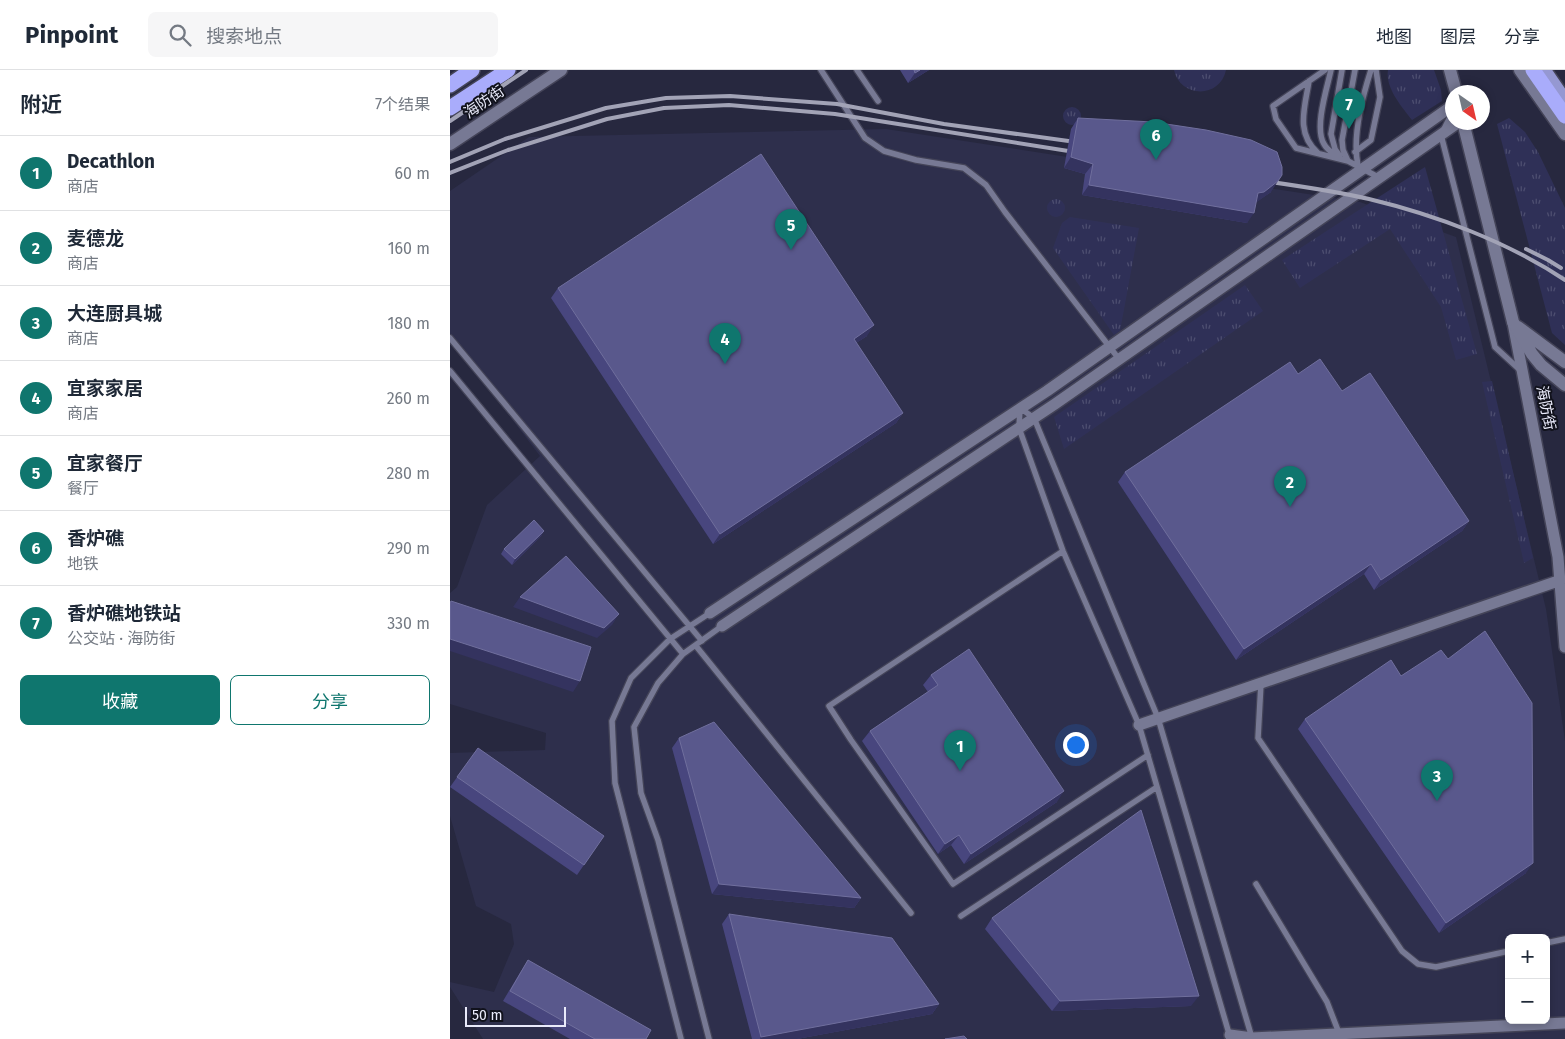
<!DOCTYPE html>
<html lang="zh">
<head>
<meta charset="utf-8">
<style>
  body { margin:0; font-family:"Fira Sans","Noto Sans SC",sans-serif; background:#f6f6f7; color:#1f2937 }
  .controls { position:absolute; right:15px; bottom:15px; display:grid; overflow:hidden; border-radius:8px; box-shadow:0 2px 8px #0003 }
  .controls button { width:45px; height:45px; display:grid; place-items:center; padding:0; border:0; border-bottom:1px solid #e0e1e3; background:#fff; color:#1f2937; font:25px sans-serif }
  .compass { position:absolute; left:995px; top:15px; width:45px; height:45px; border-radius:50%; background:#fff; box-shadow:0 2px 8px #0003; rotate:146deg }
  .scale { position:absolute; left:15px; bottom:12px; width:101px; box-sizing:border-box; padding-left:5px; border:2px solid #e9eafa; border-top:0; font-size:14px; line-height:18px; white-space:nowrap; color:#e9eafa; -webkit-text-stroke:4px #11121c; paint-order:stroke }
  .you { position:absolute; left:625px; top:674px; width:18px; height:18px; margin:-12px; border:4px solid #fff; border-radius:50%; background:#1a73e8; box-shadow:0 0 0 8px #1a73e833 }
  .badge { display:grid; place-items:center; width:32px; height:32px; border-radius:50%; background:#0f766e; color:#fff; font-size:16px; font-weight:700 }
  .pin { position:absolute; translate:-50% -41px; filter:drop-shadow(0 1px 2px #0008) }
  .pin::after { content:''; position:absolute; top:26px; width:18px; height:15px; background:inherit; clip-path:polygon(0 0,100% 0,50% 100%) }
  .list { margin:0; padding:0; list-style:none }
  h2 { display:flex; justify-content:space-between; align-items:center; height:65px; margin:0; padding:0 20px; font-size:21px }
  h2 small { font-size:16px; font-weight:400; color:#747a83 }
  .list li { display:grid; grid-template-columns:32px 1fr auto; gap:15px; align-items:center; box-sizing:border-box; height:75px; padding:0 20px; border-top:1px solid #e0e1e3 }
  .list b { display:block; font-size:19px; white-space:nowrap }
  .list p { margin:0; font-size:16px; white-space:nowrap; color:#747a83 }
  .list em { font-size:16px; font-style:normal; color:#747a83 }
  .actions { display:flex; gap:10px; padding:15px 20px }
  .actions a { flex:1; padding:11px 0; border:1px solid #0f766e; border-radius:8px; text-align:center; font-size:18px; color:#0f766e }
  .actions .main { background:#0f766e; color:#fff }
  .icon { flex:none; width:28px; height:28px; fill:none; stroke:currentColor; stroke-width:2; stroke-linecap:round; stroke-linejoin:round }
  .map { position:relative; flex:none; width:1115px; height:969px; overflow:hidden }
  header { display:flex; align-items:center; gap:30px; box-sizing:border-box; height:70px; padding:0 25px; background:#fff; border-bottom:1px solid #e0e1e3 }
  header strong { font-size:24px }
  nav { display:flex; gap:28px; margin-inline-start:auto; font-size:18px }
  .search { width:350px; height:45px; background:#f6f6f7; display:flex; align-items:center; gap:12px; box-sizing:border-box; padding:0 18px; border-radius:8px; color:#747a83; font-size:19px }
  main { display:flex }
  aside { flex:1; background:#fff }
  .map>svg:first-child { display:block }
</style>
</head>
<body>
<header>
<strong>Pinpoint</strong>
<div class="search"><svg class="icon" aria-label="search" viewBox="0 0 24 24"><circle cx="10" cy="10" r="6"/><path d="M15 15l6 6"/></svg>搜索地点</div>
<nav><a>地图</a><a>图层</a><a>分享</a></nav>
</header>
<main>
<aside>
<h2>附近<small>7个结果</small></h2>
<ul class="list">
<li><span class="badge">1</span><div><b>Decathlon</b><p>商店</p></div><em>60 m</em></li>
<li><span class="badge">2</span><div><b>麦德龙</b><p>商店</p></div><em>160 m</em></li>
<li><span class="badge">3</span><div><b>大连厨具城</b><p>商店</p></div><em>180 m</em></li>
<li><span class="badge">4</span><div><b>宜家家居</b><p>商店</p></div><em>260 m</em></li>
<li><span class="badge">5</span><div><b>宜家餐厅</b><p>餐厅</p></div><em>280 m</em></li>
<li><span class="badge">6</span><div><b>香炉礁</b><p>地铁</p></div><em>290 m</em></li>
<li><span class="badge">7</span><div><b>香炉礁地铁站</b><p>公交站 · 海防街</p></div><em>330 m</em></li>
</ul>
<div class="actions"><a class="main">收藏</a><a>分享</a></div>
</aside>
<div class="map">
<svg width="1115" height="969" viewBox="0 0 1115 969">
  <defs>
    <pattern id="grass-tufts" width="24" height="20" patternUnits="userSpaceOnUse" patternTransform="scale(1.25)"><rect width="24" height="20" fill="#2f3057"/><path d="M3 7l-1-3M5 7V3M7 7l1-3M15 17l-1-3M17 17v-4M19 17l1-3" fill="none" stroke="#4d4e70"/></pattern>
  </defs>
  <rect width="100%" height="100%" fill="#27283f"/>
  <path fill="#2e2f4c" fill-rule="evenodd" d="M436,59l474,73 96,35 90,372 19,132v298h-1082l-33,-52v-5l44,10 20,-48 -3,-20 -35,-18 -26,-90v-63l95,-3 1,-17 -96,-29v-111l7,-6 30,-82 53,-49 -90,-118v-147l79,-54zM1059,868h37v82h-37z"/>
  <path fill="url(#grass-tufts)" d="M724,0h52c-6,29 -46,28 -52,0z
    M938,0h46l7,20 1,11 -30,19c-10,-13 -27,-32 -24,-50z
    M613 46a9 9 0 1 1 18 0a9 9 0 1 1-18 0Z
    M1059,48l16,14 13,20 27,56v137l-13,-12 -55,-209z
    M975,97l52,187 -21,6 -15,-53 -51,-78 -90,59 -18,-28z
    M597 138a9 9 0 1 1 18 0a9 9 0 1 1-18 0Z
    M620,147l69,11 -19,103 -6,4 -61,-87 9,-25z
    M795,215l18,26 -199,138 -10,-32z
    M1042,311l41,177 -9,5 -42,-181z"/>
  <g fill="none" stroke-linecap="round" stroke-linejoin="round">
    <g stroke="#444458" stroke-width="8">
      <path id="lane" d="M371,0l44,68 19,13 32,9 48,8 22,17 19,27 114,147
        M407,0l21,31
        M875,0l-52,36 3,13 20,29 52,13 32,17
        M881,0c-4,18 -17,58 -7,74 3,6 9,9 14,13
        M859,11c-4,26 -14,52 9,72
        M1002,43l-11,22 54,212 25,23
        M905,82l16,-12 9,-43 -4,-27
        M890,86l-5,-7 -4,-15 11,-64
        M898,91l-5,-11 -1,-10 13,-70
        M908,96c-6,-29 4,-68 13,-96
        M0,268l252,303
        M0,301l233,283
        M613,481l-234,155 22,34 102,144 195,-129
        M246,576l215,267
        M811,613l-3,55 144,213 16,13 18,3 73,-16
        M806,814l71,118 12,31
        M511,846l196,-129
        M1096,873l19,-4
        M780,967l-91,-312 -76,-174 -44,-123 1,-20 14,10 124,300 94,320
        M231,969l-66,-256 -3,-62 19,-43 39,-39 40,-26
        M259,969l-51,-199 -17,-47 -7,-66 24,-44 25,-29 39,-28"/>
    </g>
    <g stroke="#444458" stroke-width="14">
      <path id="street" d="M1063,253l45,234 7,90
        M260,543l337,-222 405,-285
        M272,556l333,-222 404,-282
        M689,655l422,-145
        M780,965l22,3 313,-15"/>
    </g>
    <g stroke="#444458" stroke-width="15">
      <path id="secondary" d="M1000,0l6,22
        M1070,0l45,64
        M1013,52l50,200 19,32 9,11 24,20
        M0,74l111,-74
        M1068,257l47,35"/>
    </g>
    <g stroke="#444458" stroke-width="15">
      <path id="primary" d="M1095,0l20,29"/>
    </g>
    <g stroke="#444458" stroke-width="18">
      <path id="highway" d="M1083,0l32,46
        M0,15l22,-15
        M0,38l58,-38"/>
    </g>
    <use href="#lane" stroke="#777994" stroke-width="5.5"/>
    <use href="#street" stroke="#777994" stroke-width="11"/>
    <use href="#secondary" stroke="#777994" stroke-width="12"/>
    <use href="#primary" stroke="#9598d2" stroke-width="12"/>
    <use href="#highway" stroke="#a9acfb" stroke-width="15"/>
    <path stroke="#a2a3b6" stroke-width="4" d="M0,51l76,-51
      M0,92l55,-23 101,-31 60,-10 64,-2 107,8 107,20 139,19
      M0,103l58,-23 99,-31 57,-11 65,-3 106,9 246,39
      M814,111c35,5 71,10 105,18 67,16 139,43 196,81
      M1076,179l22,11 13,8"/>
  </g>
  <path fill="#48467e" d="M450,0h29l-21,13z
    M628,48l193,74 -15,10 -9,21 -165,-28 3,-21 -21,-6 7,-39z
    M108,218l309,48 -11,7 47,70 -7,10 -183,121 -162,-246z
    M848,304l44,17 127,130 -7,10 -88,59 -10,-16 -128,86 -118,-178 7,-10z
    M94,461l-3,5 -29,29 -11,-11 3,-5z
    M481,605l126,127 -93,62 -13,-19 -13,9 -76,-113 8,-10 58,-39 -5,-7z
    M855,649l221,154 -87,60 -141,-204z
    M229,668l182,160 -7,10 -142,-14 -40,-146z
    M28,678l126,88 -27,39 -127,-88z
    M279,844l210,90 -7,10 -135,25h-45l-30,-115z
    M542,848l199,88 -139,5 -67,-82z
    M78,890l118,79h-76l-67,-38 18,-30z"/>
  <path fill="#34335f" d="M470,0h9l-21,13 7,-10z
    M621,87l22,7 -8,10 -21,-6z
    M828,111l-7,11 -14,10 -7,1 8,-10z
    M639,115l165,28 -7,10 -165,-28z
    M424,255l-7,11 -20,13 7,-10z
    M453,343l-7,10 -183,121 7,-10z
    M1019,451l-7,10 -88,59 7,-10z
    M94,461l-3,5 -29,29 3,-6z
    M921,494l-7,10 -128,86 8,-11z
    M70,527l99,17 -7,11 -15,13 -84,-31z
    M0,569l130,42 -7,11 -123,-41z
    M614,721l-7,11 -93,62 7,-10z
    M509,765l-8,10 -13,9 7,-10z
    M1083,793l-7,10 -87,60 7,-10z
    M269,814l142,14 -7,10 -142,-14z
    M749,926l-8,10 -139,5 8,-10z
    M489,934l-7,10 -135,25h-37l1,-2z"/>
  <path fill="#59588c" stroke="#706f9d" d="M464,0h6l-5,3z
    M628,48l75,4 53,8 45,10 26,12 5,15v8l-4,6 -14,11 -6,1 -4,20 -165,-28 4,-21 -22,-7z
    M311,84l113,171 -20,14 49,74 -183,121 -162,-246z
    M870,289l22,32 28,-18 99,148 -88,59 -10,-16 -127,85 -119,-177 165,-110 8,12z
    M84,450l10,11 -29,28 -11,-10z
    M116,486l53,58 -15,14 -84,-31z
    M1,531l140,46 -11,34 -130,-42v-36z
    M1035,561l47,72 1,160 -87,60 -141,-204 86,-59 10,16 40,-26 7,9z
    M519,579l95,142 -93,63 -12,-19 -14,9 -75,-113 68,-46 -7,-10z
    M264,652l147,176 -142,-14 -40,-146z
    M28,678l126,88 -20,29 -127,-88z
    M691,740l58,186 -139,5 -68,-83z
    M279,844l163,24 47,66 -178,33z
    M78,890l123,70 -5,9h-51l-85,-48z
    M514,966l3,3h-22z"/>
  <g text-anchor="middle" dominant-baseline="central" stroke-width="4" stroke-linejoin="round" paint-order="stroke">
    <g font-size="15" fill="#e9eafa" stroke="#11121c">
      <text transform="translate(34 32) rotate(-34)">海防街</text>
      <text transform="translate(1096 338) rotate(79)">海防街</text>
    </g>
  </g>
</svg>
<div class="controls">
<button>+</button>
<button>−</button>
</div>
<svg class="compass" viewBox="-18 -18 36 36"><path d="M0-13l5 13h-10z" fill="#e53935"/><path d="M0 13l5-13h-10z" fill="#747a83"/></svg>
<div class="scale">50 m</div>
<div class="you"></div>
<div class="pin badge" style="left:510px;top:701px">1</div>
<div class="pin badge" style="left:840px;top:437px">2</div>
<div class="pin badge" style="left:987px;top:731px">3</div>
<div class="pin badge" style="left:275px;top:294px">4</div>
<div class="pin badge" style="left:341px;top:180px">5</div>
<div class="pin badge" style="left:706px;top:90px">6</div>
<div class="pin badge" style="left:899px;top:59px">7</div>
</div>
</main>
</body>
</html>
